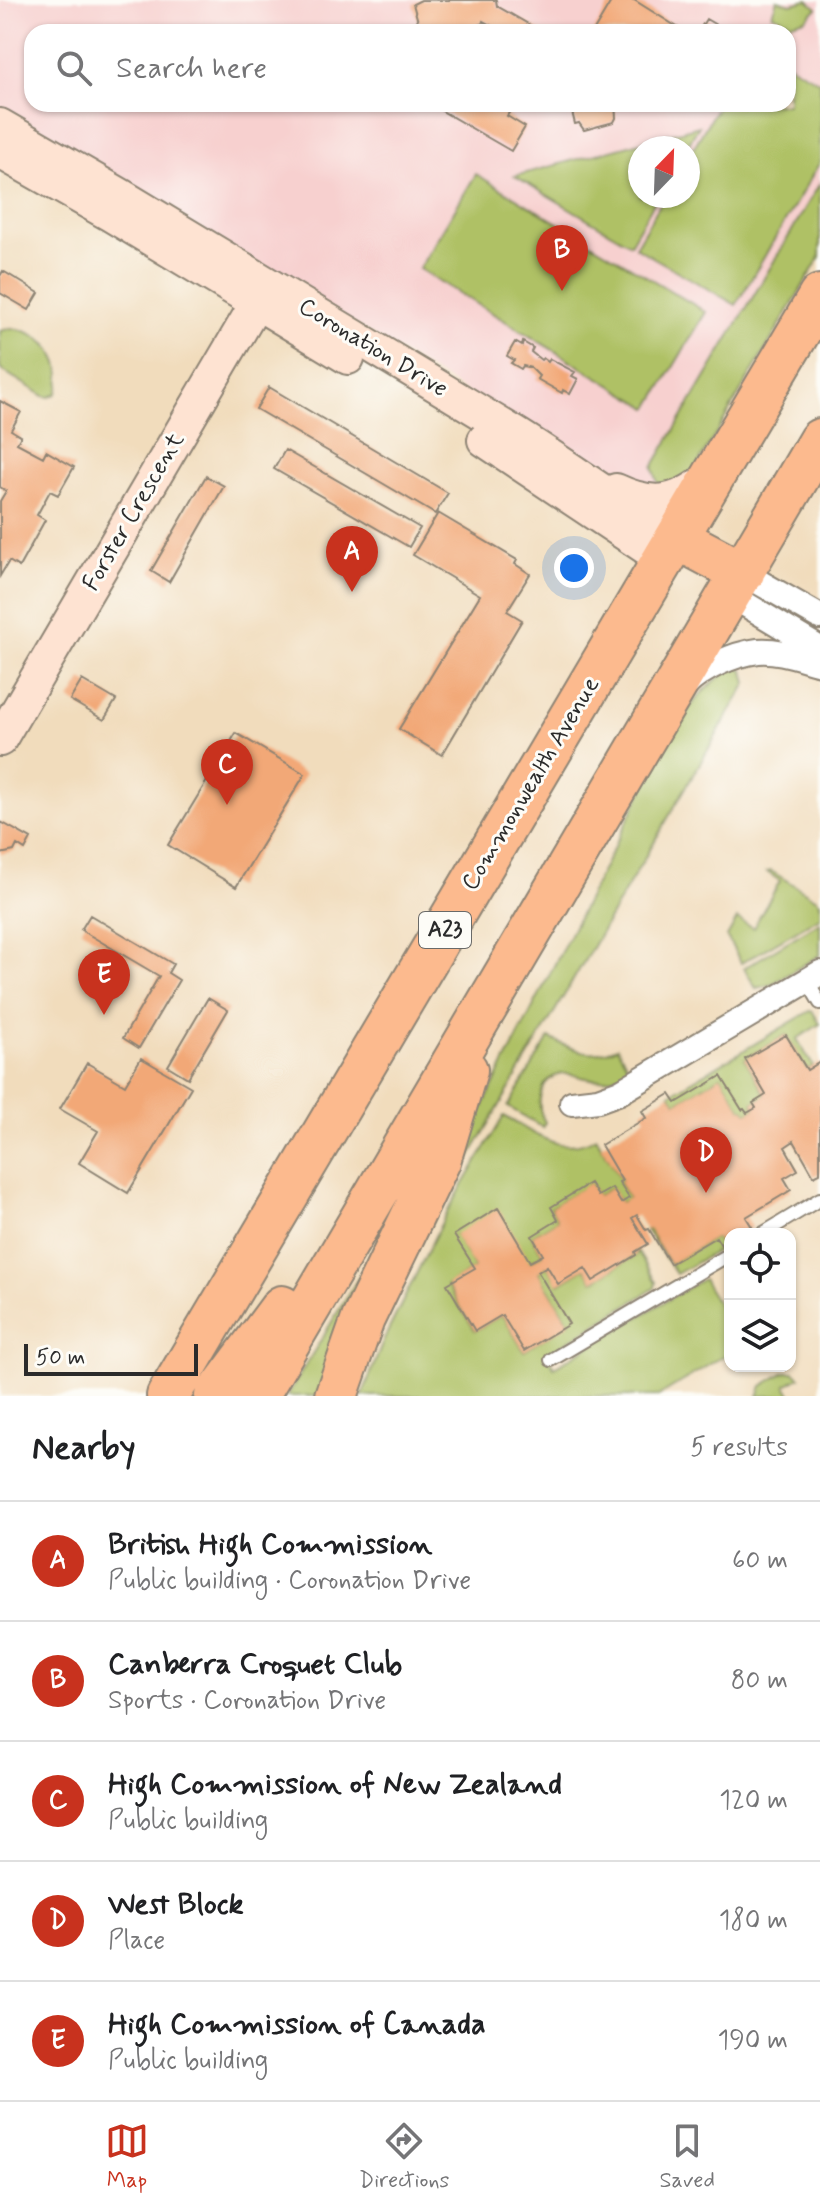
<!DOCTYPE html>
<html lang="en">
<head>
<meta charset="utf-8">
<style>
  body { margin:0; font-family:Mynerve,sans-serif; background:#f6f6f6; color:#202124 }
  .controls { position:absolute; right:24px; bottom:24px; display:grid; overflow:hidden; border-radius:16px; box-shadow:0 2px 6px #0004 }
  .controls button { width:72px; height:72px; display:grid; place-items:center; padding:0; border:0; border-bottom:2px solid #e0e0e0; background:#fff; color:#202124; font:40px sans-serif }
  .compass { position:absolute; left:628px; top:136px; width:72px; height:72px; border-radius:50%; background:#fff; box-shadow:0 2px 6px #0004; rotate:23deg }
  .scale { position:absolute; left:24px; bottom:20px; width:174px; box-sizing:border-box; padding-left:8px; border:4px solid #2b2b2b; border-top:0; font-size:22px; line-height:28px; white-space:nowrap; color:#2b2b2b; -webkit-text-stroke:6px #fdfcf7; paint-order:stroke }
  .you { position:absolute; left:574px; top:568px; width:28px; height:28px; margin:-20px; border:6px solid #fff; border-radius:50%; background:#1a73e8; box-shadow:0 0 0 12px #1a73e833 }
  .badge { display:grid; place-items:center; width:52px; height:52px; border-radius:50%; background:#c8321e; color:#fff; font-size:26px; font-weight:700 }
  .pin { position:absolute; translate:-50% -66px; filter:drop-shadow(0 2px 4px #0008) }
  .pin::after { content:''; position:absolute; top:42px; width:28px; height:24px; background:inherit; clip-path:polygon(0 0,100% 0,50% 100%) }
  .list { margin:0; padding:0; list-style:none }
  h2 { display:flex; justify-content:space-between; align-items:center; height:104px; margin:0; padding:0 32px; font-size:34px }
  h2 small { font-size:26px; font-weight:400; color:#757577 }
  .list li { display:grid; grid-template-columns:52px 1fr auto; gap:24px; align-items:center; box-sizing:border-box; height:120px; padding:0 32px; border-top:2px solid #e0e0e0 }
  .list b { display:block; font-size:30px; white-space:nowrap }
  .list p { margin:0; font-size:26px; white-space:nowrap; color:#757577 }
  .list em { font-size:26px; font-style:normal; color:#757577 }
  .icon { flex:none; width:44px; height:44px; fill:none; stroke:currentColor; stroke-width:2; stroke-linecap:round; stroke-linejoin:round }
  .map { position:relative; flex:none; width:820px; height:1396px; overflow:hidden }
  .search { position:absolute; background:#fff; box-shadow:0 2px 6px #0004; left:24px; right:24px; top:24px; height:88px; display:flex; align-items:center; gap:20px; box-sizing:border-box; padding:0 28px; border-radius:24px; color:#757577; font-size:30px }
  .sheet { height:704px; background:#fff }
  nav { display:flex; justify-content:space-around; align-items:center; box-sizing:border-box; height:112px; border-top:2px solid #e0e0e0; background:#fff; font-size:22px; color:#757577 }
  nav a { display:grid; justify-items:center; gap:4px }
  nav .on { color:#c8321e }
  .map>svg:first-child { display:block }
</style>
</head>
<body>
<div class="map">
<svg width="820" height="1396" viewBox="0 0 820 1396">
  <rect width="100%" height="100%" fill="#fdfcf7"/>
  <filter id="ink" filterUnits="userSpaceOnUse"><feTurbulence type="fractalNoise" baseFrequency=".0125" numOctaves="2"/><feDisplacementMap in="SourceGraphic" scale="16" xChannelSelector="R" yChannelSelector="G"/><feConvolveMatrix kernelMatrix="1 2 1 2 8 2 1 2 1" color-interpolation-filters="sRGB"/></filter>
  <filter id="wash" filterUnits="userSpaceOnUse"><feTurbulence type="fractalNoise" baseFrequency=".006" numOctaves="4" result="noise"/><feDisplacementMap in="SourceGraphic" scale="32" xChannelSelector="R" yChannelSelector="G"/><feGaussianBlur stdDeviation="1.8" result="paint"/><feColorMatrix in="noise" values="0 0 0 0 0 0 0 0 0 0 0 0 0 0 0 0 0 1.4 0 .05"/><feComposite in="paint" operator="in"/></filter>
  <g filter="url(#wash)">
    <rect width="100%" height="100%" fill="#f1dcbc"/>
    <path fill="#f7d0cf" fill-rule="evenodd" d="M0,0h820v257l-143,230 -60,-3 -617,-377zM32,32h756v72h-756zM640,148h48v48h-48z"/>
    <path fill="#afc165" stroke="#6d7648" stroke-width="2" d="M777,0l14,4 17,-4 9,8 -11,11 -15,4 -19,-9z
      M788,64l32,18v80l-84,143 -101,-58 30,-51h23v-39l31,-53h69z
      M699,126l-13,22h-46v48h18l-28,48 -115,-68z
      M476,174l230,138 -57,96 -230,-139z
      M820,183v74l-125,212 -34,25 -8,-27z
      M12,328c31,5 57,31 45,65l-7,4 -6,-1 -44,-27v-38z
      M738,667l6,4 3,12 -367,627 281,-556c19,-33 40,-72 77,-87z
      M771,871l46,28 3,3v15l-79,46 -14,-26 10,-18 16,9 27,-47 -13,-9z
      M820,922v33l-50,30 -14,3 -12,-20z
      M810,1011l3,1 7,12 -23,15 16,27 -6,4 -21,-35 -41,24 21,36 -13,8 3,5 -9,5 -3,-4 -2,1 -21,-34 -45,27 -6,-9z
      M549,1038c22,11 44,21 68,9l13,23c-14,8 -28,12 -44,8 -8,-1 -17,-6 -25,-4 -22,5 -26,32 -16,48l-2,5 -35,-20z
      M504,1116c29,16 58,42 92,21l26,44 -3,2 10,15 -8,5 -10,-15 -13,8 -8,-12 -39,23 7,13 -26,16 11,19 -13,7 -75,-27 20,33 -28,17 28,46 27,-16 22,36 45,-28 -31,-51 9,-6 12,18 26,-16 8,13 43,-26 1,-4 19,31 -1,6 -108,66 7,13 149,-88 27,45v28l-72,44h-296l23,-59 61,-123z
      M649,1229l21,35 46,-27 5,8 7,-4 1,3 -53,30 -30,-44z
      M383,1237l-56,159h-40z
      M785,1372h9l6,5 -14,8 6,11h-34l4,-10z"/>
    <g id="blocks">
      <path fill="#f2a877" d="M421,0h75l1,6 45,26h-39l-20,-11 -1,3 -29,8h-32l-8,-28z
        M612,0h22l51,32h-92z
        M706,19l22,13h-30z
        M439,104h75l-7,12 18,11 -14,24 -74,-43z
        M570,104h45l1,14 -2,4 -30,8 -5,-7 -4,1z
        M3,271l36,22 -10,17 -29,-17v-17z
        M515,342l7,4 1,-4 10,6 -2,4 10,8 2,-2 5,4 2,-3 25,13 -3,4 6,3 -8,15 -7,-4 -1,3 -25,-14 2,-3 -8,-8 -8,-2 -2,3 -10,-6 3,-3 -7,-4z
        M269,387l179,106 -13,21 -179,-105z
        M0,401l21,11 -10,18 10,6 -4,7 26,14 3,-6 28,16 -16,28 -8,-4 -13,24 8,5 -26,47 -10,-6 -9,15v-75l6,-10 -6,-4z
        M285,450l135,78 -11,19 -135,-78z
        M206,476l18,10 -55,96 -18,-11z
        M438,513l79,47 -2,4 15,10 -23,37 15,9 -80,135 -43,-26 81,-134 -67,-40z
        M82,680l34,20 -12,20 -34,-20z
        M236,733l69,41 -69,113 -68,-42z
        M1,822l30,17 -6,11 -8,-5 -3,6 -14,3z
        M90,915l83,49 -5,9 11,7 -40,68 -16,-10 36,-62 -78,-46z
        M208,998l20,12 -40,68 -20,-12z
        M786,1035l21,35 13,-8v111l-6,3 -20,-35 -9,6 13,23 -14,8 7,12 -45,27 6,10 -12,7h-10v6l-9,5 -5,-8 -46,27 -21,-35 -3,1 -9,-15 -5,3 16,26 -13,8 1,3 -43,26 -8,-13 -27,16 -11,-18 -9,6 31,52 -45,27 -22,-36 -27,16 -28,-47 28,-16 -21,-33 44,-27 32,54 13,-7 -11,-19 26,-16 -7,-13 39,-24 8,13 14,-8 9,15 8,-5 -10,-16 3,-1 -21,-36 45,-27 -4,-7 28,-17 6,9 45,-27 21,34 2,-1 3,4 9,-5 -3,-5 13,-8 -21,-36z
        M141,1058l50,29 -63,106 -49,-30 19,-32 -38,-22 27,-46 38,22z"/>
    </g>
  </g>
  <g filter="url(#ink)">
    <use href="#blocks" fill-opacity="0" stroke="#8e8474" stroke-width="2"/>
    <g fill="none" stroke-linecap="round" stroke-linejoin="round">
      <g stroke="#8e8474" stroke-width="16">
        <path id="lane" d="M807,981l13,22
          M762,1234l58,-35
          M551,1360l179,-106"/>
      </g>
      <g stroke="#8e8474" stroke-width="28">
        <path id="street" d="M743,573l77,44
          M730,595l90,54
          M685,686c17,-18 49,-32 73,-35 20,-2 43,7 62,12
          M572,1103l26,-3 22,-8 200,-119"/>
      </g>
      <g stroke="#8e8474" stroke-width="36">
        <path id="secondary" d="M0,125l121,70 394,238c55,34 106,73 162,105
          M0,152l109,62 239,144
          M484,440l180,120
          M616,490c40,19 64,12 96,-15
          M0,740l266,-453"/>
      </g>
      <g stroke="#8e8474" stroke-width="46">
        <path id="highway" d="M677,538l66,35
          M168,1396l652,-1100
          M216,1396l66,-89
          M257,1396l563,-956
          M336,1396l27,-77 76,-158 27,-91"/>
      </g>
      <use href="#lane" stroke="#fff" stroke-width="12"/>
      <use href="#street" stroke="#fff" stroke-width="24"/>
      <use href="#secondary" stroke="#fee3d2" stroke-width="32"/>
      <use href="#highway" stroke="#fcba8e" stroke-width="42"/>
    </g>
  </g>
  <g text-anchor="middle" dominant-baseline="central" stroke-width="6" stroke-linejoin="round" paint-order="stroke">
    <rect fill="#fdfcf7" stroke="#6a6a68" stroke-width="2" x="419" y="912" width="52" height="36" rx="6"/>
    <g font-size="22" font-weight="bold" fill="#2b2b2b">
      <text x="445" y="930">A23</text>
    </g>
    <g font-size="24" fill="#2b2b2b" stroke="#fdfcf7">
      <text transform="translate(373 348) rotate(31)">Coronation Drive</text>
      <text transform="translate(134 512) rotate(-60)">Forster Crescent</text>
      <text transform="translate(531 784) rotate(-59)">Commonwealth Avenue</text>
    </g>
  </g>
</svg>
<div class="controls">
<button><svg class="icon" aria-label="locate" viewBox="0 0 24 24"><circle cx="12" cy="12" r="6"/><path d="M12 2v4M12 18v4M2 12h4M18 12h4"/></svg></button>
<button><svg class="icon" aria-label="layers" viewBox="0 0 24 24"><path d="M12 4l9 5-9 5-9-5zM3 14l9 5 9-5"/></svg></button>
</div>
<svg class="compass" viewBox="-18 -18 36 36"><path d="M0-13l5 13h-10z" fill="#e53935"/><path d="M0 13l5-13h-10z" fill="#757577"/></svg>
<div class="scale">50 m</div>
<div class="you"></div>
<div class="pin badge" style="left:352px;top:592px">A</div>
<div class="pin badge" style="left:562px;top:291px">B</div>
<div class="pin badge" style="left:227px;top:805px">C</div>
<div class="pin badge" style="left:706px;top:1193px">D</div>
<div class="pin badge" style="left:104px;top:1015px">E</div>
<div class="search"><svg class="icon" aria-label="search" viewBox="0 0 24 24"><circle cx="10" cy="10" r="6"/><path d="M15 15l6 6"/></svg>Search here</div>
</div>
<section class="sheet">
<h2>Nearby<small>5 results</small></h2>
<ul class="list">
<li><span class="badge">A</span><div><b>British High Commission</b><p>Public building · Coronation Drive</p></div><em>60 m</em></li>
<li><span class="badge">B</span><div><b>Canberra Croquet Club</b><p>Sports · Coronation Drive</p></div><em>80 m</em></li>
<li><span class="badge">C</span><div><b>High Commission of New Zealand</b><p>Public building</p></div><em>120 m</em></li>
<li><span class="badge">D</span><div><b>West Block</b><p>Place</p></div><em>180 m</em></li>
<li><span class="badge">E</span><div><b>High Commission of Canada</b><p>Public building</p></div><em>190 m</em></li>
</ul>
</section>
<nav>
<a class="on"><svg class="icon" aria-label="map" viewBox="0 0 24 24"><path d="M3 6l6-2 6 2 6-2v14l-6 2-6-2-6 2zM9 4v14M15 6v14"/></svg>Map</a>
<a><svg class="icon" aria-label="directions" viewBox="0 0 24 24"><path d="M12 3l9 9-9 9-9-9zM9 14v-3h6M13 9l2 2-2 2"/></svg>Directions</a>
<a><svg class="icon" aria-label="saved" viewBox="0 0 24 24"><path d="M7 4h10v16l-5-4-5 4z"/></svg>Saved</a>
</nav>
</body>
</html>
